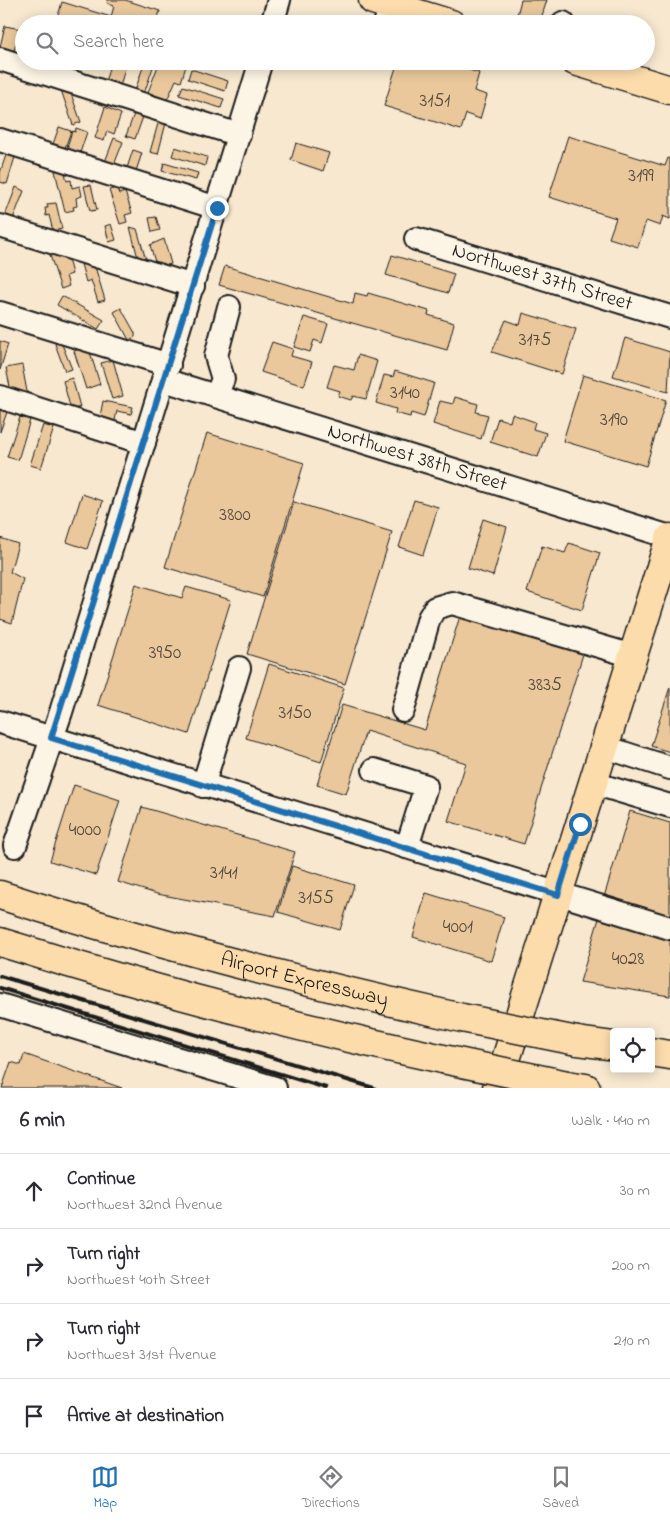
<!DOCTYPE html>
<html lang="en">
<head>
<meta charset="utf-8">
<style>
  body { margin:0; font-family:"Indie Flower",sans-serif; background:#f2f2f3; color:#2b2b33 }
  .controls { position:absolute; right:15px; bottom:15px; display:grid; overflow:hidden; border-radius:5px; box-shadow:0 2px 12px #0003 }
  .controls button { width:45px; height:45px; display:grid; place-items:center; padding:0; border:0; border-bottom:1px solid #e1e1e2; background:#fff; color:#2b2b33; font:25px sans-serif }
  .stop { position:absolute; width:15px; height:15px; margin:-11px; border:4px solid #1f6fb2; border-radius:50%; background:#fff }
  .stop.end { background:#1f6fb2; border-color:#fff; box-shadow:0 1px 5px #0008 }
  .list { margin:0; padding:0; list-style:none }
  h2 { display:flex; justify-content:space-between; align-items:center; height:65px; margin:0; padding:0 20px; font-size:21px }
  h2 small { font-size:16px; font-weight:400; color:#7c7c81 }
  .list li { display:grid; grid-template-columns:32px 1fr auto; gap:15px; align-items:center; box-sizing:border-box; height:75px; padding:0 20px; border-top:1px solid #e1e1e2 }
  .list b { display:block; font-size:19px; white-space:nowrap }
  .list p { margin:0; font-size:16px; white-space:nowrap; color:#7c7c81 }
  .list em { font-size:16px; font-style:normal; color:#7c7c81 }
  .icon { flex:none; width:28px; height:28px; fill:none; stroke:currentColor; stroke-width:2; stroke-linecap:round; stroke-linejoin:round }
  .map { position:relative; flex:none; width:670px; height:1088px; overflow:hidden }
  .search { position:absolute; background:#fff; box-shadow:0 2px 12px #0003; left:15px; right:15px; top:15px; height:55px; display:flex; align-items:center; gap:12px; box-sizing:border-box; padding:0 18px; border-radius:28px; color:#7c7c81; font-size:19px }
  .sheet { height:365px; background:#fff }
  nav { display:flex; justify-content:space-around; align-items:center; box-sizing:border-box; height:70px; border-top:1px solid #e1e1e2; background:#fff; font-size:14px; color:#7c7c81 }
  nav a { display:grid; justify-items:center; gap:2px }
  nav .on { color:#1f6fb2 }
  .map>svg:first-child { display:block }
</style>
</head>
<body>
<div class="map">
<svg width="670" height="1088" viewBox="0 0 670 1088">
  <rect width="100%" height="100%" fill="#f7e8cf"/>
  <filter id="ink" filterUnits="userSpaceOnUse"><feTurbulence type="fractalNoise" baseFrequency=".02" numOctaves="2"/><feDisplacementMap in="SourceGraphic" scale="10" xChannelSelector="R" yChannelSelector="G"/><feConvolveMatrix kernelMatrix="1 2 1 2 8 2 1 2 1" color-interpolation-filters="sRGB"/></filter>
  <g filter="url(#ink)">
    <path fill="#eac89c" stroke="#1c1c1c" d="M108,0h17l35,11 -4,13 -100,-1 6,-21 49,15 3,-11 -7,-3z
      M521,0h26l-7,22 -23,-7z
      M5,26l16,3 -8,24 -13,-6z
      M111,61h16l-8,29 -15,-4z
      M145,61h10l-12,36 -9,-3z
      M160,61h16l10,5 -5,16 -5,-2 -9,20 -19,-8z
      M398,61h43l38,12 -5,18 13,4 -7,24 -14,-5 -5,16 -77,-24z
      M191,69l37,12 -3,10 -37,-12z
      M183,86l41,13 -3,9 -42,-13z
      M69,88l12,34 -8,3 -12,-35z
      M105,107l16,7 -7,20 -7,-3 -3,10 -9,-3z
      M135,111l9,3 -9,25 -9,-3z
      M159,120l7,3 -8,31 -8,-2z
      M59,127l12,4 -6,17 -12,-4z
      M76,128l11,4 -9,27 -11,-4 2,-8h-2l5,-16 3,1z
      M568,136l97,30 3,-8 2,1v60l-7,-3 -3,10 -14,-5 -8,26 -29,-9 7,-20 -67,-21z
      M114,138l9,4 -11,28 -9,-3z
      M296,143l33,10 -6,18 -32,-11z
      M175,147l32,10 -2,9 -33,-10z
      M133,150l9,3 -8,24 -9,-3z
      M6,155l9,2 -8,27 -7,-2v-9z
      M164,163l34,10 -2,7 -34,-9z
      M64,169l3,12 4,-1 1,8 8,-2 2,10 -6,2 1,8 -4,1 1,3 -9,2 -10,-41z
      M91,185l6,25 -7,1 -6,-25z
      M16,187l8,4 -11,28 -8,-3z
      M117,188l2,6 6,-2 7,21 -7,2 2,7 -7,2 -11,-34z
      M56,203l6,26 -9,2 -4,-16 -3,1 -1,-8h3l-1,-4z
      M156,217l4,13 -8,2 -3,-14z
      M111,224l5,16 -7,2 -4,-16z
      M130,227l7,2 9,31 -7,2z
      M164,239l7,25 -7,2 -1,-3 -7,2 -6,-20z
      M57,250l3,8 7,-3 5,19 -6,2 3,10 -8,3 -12,-37z
      M392,255l62,19 -6,19 -62,-18z
      M93,260l12,40 -7,2 -7,-22 -5,2 -5,-18z
      M225,266l128,38 2,-11 12,3 1,-3 61,18 -1,4 26,8 -7,27 -228,-65z
      M62,296l42,24 -6,9 -41,-24z
      M121,308l14,25v4l-6,3 -15,-28z
      M523,313l53,16 -14,45 -70,-22 14,-32 14,5z
      M304,317l24,7 -6,19 -8,-3 -4,12 -16,-5z
      M625,338l45,14 -2,40 -55,-16z
      M0,341l8,3 -8,26z
      M61,342l11,27 -7,2 -10,-27z
      M272,342l21,7 -2,7 21,6 -8,24 -43,-14z
      M88,346l12,38 -14,5 -12,-38z
      M358,355l19,6 -11,38 -13,-3 -2,4 -13,-4 2,-5 -13,-4 7,-22 20,5z
      M113,360l10,36 -11,3 -11,-36z
      M22,365l6,32 -16,-1 -6,-28z
      M395,371l39,12 -10,34 -13,-4 -1,4 -15,-4 1,-4 -20,-6 8,-28 9,2z
      M583,375l83,25 -20,66 -83,-25z
      M72,378l8,29 -9,3 -8,-29z
      M455,397l23,7 -2,8 12,3 -7,24 -48,-15 7,-23 13,3z
      M103,401l30,6 -2,7 -14,-3 -3,14 -15,-3z
      M0,410l7,2 -7,20z
      M512,414l23,8 -2,7 13,4 -8,24 -48,-15 8,-24 12,4z
      M20,417l10,3 -12,40 -11,-3z
      M43,425l11,3 -13,40 -11,-3z
      M207,433l97,30 -41,134 -98,-30z
      M82,494l21,7 -16,48 -20,-7z
      M414,500l24,7 -15,48 -24,-8z
      M294,502l98,30 -47,152 -98,-30z
      M483,519l24,8 -14,49 -25,-8z
      M0,538l18,6 -8,28 13,7 -11,44 -12,-4z
      M569,543l31,10 -18,57 -55,-18 15,-46 23,7z
      M136,584l46,14 4,-11 45,13 -42,134 -91,-29z
      M460,616l123,38 -59,190 -76,-23 18,-58 -100,-32 -20,63 -29,-9 25,-80 83,25z
      M269,664l75,24 -23,74 -75,-24z
      M670,687v65l-19,-6z
      M74,785l46,15 -24,75 -46,-14z
      M142,807l153,45 -20,64 -118,-22 -39,-12z
      M630,811l40,12v94l-66,-20z
      M292,866l62,19 -14,45 -62,-18z
      M426,893l78,24 -13,44 -78,-24z
      M600,915l70,21v60l-90,-14z
      M24,1054l98,34h-120l9,-26 10,3z"/>
    <g fill="none" stroke-linecap="round" stroke-linejoin="round">
      <g stroke="#1c1c1c" stroke-width="26">
        <g id="minor">
          <path d="M272,24l7,-24"/>
          <path d="M385,24l6,-19"/>
          <path d="M563,24v-1"/>
          <path d="M0,59l239,76"/>
          <path d="M0,140l217,68"/>
          <path d="M0,226l193,60"/>
          <path id="s1" d="M416,239l254,78"/>
          <path d="M0,313l169,52"/>
          <path id="s2" d="M164,380l506,157"/>
          <path d="M216,396l7,-17 -7,-23 13,-49"/>
          <path d="M0,397l144,46"/>
          <path d="M403,710l26,-92 6,-10 17,-5 181,53"/>
          <path d="M0,722l670,206"/>
          <path d="M605,747l65,21"/>
          <path d="M374,770l52,16 -19,61"/>
          <path d="M593,783l77,23"/>
          <path d="M203,786l36,-118"/>
          <path d="M15,846l46,-134 200,-651"/>
          <path d="M0,1005l275,83"/>
        </g>
      </g>
      <g stroke="#1c1c1c" stroke-width="31">
        <path id="major" d="M497,1088l173,-550"/>
      </g>
      <g stroke="#1c1c1c" stroke-width="31">
        <g id="highway">
          <path d="M373,0l78,24"/>
          <path d="M575,61l95,29"/>
          <path id="s3" d="M0,895c152,49 306,88 462,123"/>
          <path d="M0,942c146,46 294,85 443,117"/>
          <path d="M577,1041l37,5"/>
          <path d="M651,1052l19,3"/>
          <path d="M567,1085l19,3"/>
        </g>
      </g>
      <use href="#minor" stroke="#fcf5e5" stroke-width="22"/>
      <use href="#major" stroke="#fddcac" stroke-width="28"/>
      <use href="#highway" stroke="#fddcac" stroke-width="28"/>
      <path stroke="#1c1c1c" stroke-width="4" d="M0,976l374,112
        M0,988l326,100"/>
      <g stroke="#1c1c1c" stroke-width="31" stroke-linecap="butt">
        <path id="highway-bridge" d="M462,1018l115,23
          M443,1059l124,26"/>
      </g>
      <use href="#highway-bridge" stroke="#fddcac" stroke-width="28"/>
    </g>
  </g>
  <g fill="none" stroke-linecap="round" stroke-linejoin="round" filter="url(#ink)">
    <path stroke="#1f6fb2" stroke-width="6" d="M217,208l-166,530 507,157 22,-71"/>
  </g>
  <g text-anchor="middle" dominant-baseline="central" stroke-width="4.5" stroke-linejoin="round" paint-order="stroke">
    <g font-size="19" fill="#50473c">
      <text x="435" y="101">3151</text>
      <text x="641" y="176">3199</text>
      <text x="535" y="340">3175</text>
      <text x="405" y="393">3140</text>
      <text x="614" y="420">3190</text>
      <text x="235" y="515">3800</text>
      <text x="165" y="653">3950</text>
      <text x="545" y="685">3835</text>
      <text x="295" y="713">3150</text>
      <text x="85" y="830">4000</text>
      <text x="224" y="873">3141</text>
      <text x="316" y="898">3155</text>
      <text x="458" y="927">4001</text>
      <text x="628" y="959">4028</text>
    </g>
    <g font-size="21" fill="#1c1c1c" stroke="#fcf5e5">
      <text stroke="none"><textPath href="#s1" startOffset="132">Northwest 37th Street</textPath></text>
      <text stroke="none"><textPath href="#s2" startOffset="265">Northwest 38th Street</textPath></text>
      <text stroke="none"><textPath href="#s3" startOffset="316">Airport Expressway</textPath></text>
    </g>
  </g>
</svg>
<div class="controls">
<button><svg class="icon" aria-label="locate" viewBox="0 0 24 24"><circle cx="12" cy="12" r="6"/><path d="M12 2v4M12 18v4M2 12h4M18 12h4"/></svg></button>
</div>
<div class="stop" style="left:580px;top:824px"></div>
<div class="stop end" style="left:217px;top:208px"></div>
<div class="search"><svg class="icon" aria-label="search" viewBox="0 0 24 24"><circle cx="10" cy="10" r="6"/><path d="M15 15l6 6"/></svg>Search here</div>
</div>
<section class="sheet">
<h2>6 min<small>Walk · 440 m</small></h2>
<ul class="list">
<li><svg class="icon" aria-label="ahead" viewBox="0 0 24 24"><path d="M12 20V5M6 11l6-6 6 6"/></svg><div><b>Continue</b><p>Northwest 32nd Avenue</p></div><em>30 m</em></li>
<li><svg class="icon" aria-label="right" viewBox="0 0 24 24"><path d="M7 20v-9h11M14 6l5 5-5 5"/></svg><div><b>Turn right</b><p>Northwest 40th Street</p></div><em>200 m</em></li>
<li><svg class="icon" aria-label="right" viewBox="0 0 24 24"><path d="M7 20v-9h11M14 6l5 5-5 5"/></svg><div><b>Turn right</b><p>Northwest 31st Avenue</p></div><em>210 m</em></li>
<li><svg class="icon" aria-label="arrive" viewBox="0 0 24 24"><path d="M6 21V4h12l-3 4 3 4H6"/></svg><div><b>Arrive at destination</b></div></li>
</ul>
</section>
<nav>
<a class="on"><svg class="icon" aria-label="map" viewBox="0 0 24 24"><path d="M3 6l6-2 6 2 6-2v14l-6 2-6-2-6 2zM9 4v14M15 6v14"/></svg>Map</a>
<a><svg class="icon" aria-label="directions" viewBox="0 0 24 24"><path d="M12 3l9 9-9 9-9-9zM9 14v-3h6M13 9l2 2-2 2"/></svg>Directions</a>
<a><svg class="icon" aria-label="saved" viewBox="0 0 24 24"><path d="M7 4h10v16l-5-4-5 4z"/></svg>Saved</a>
</nav>
</body>
</html>
